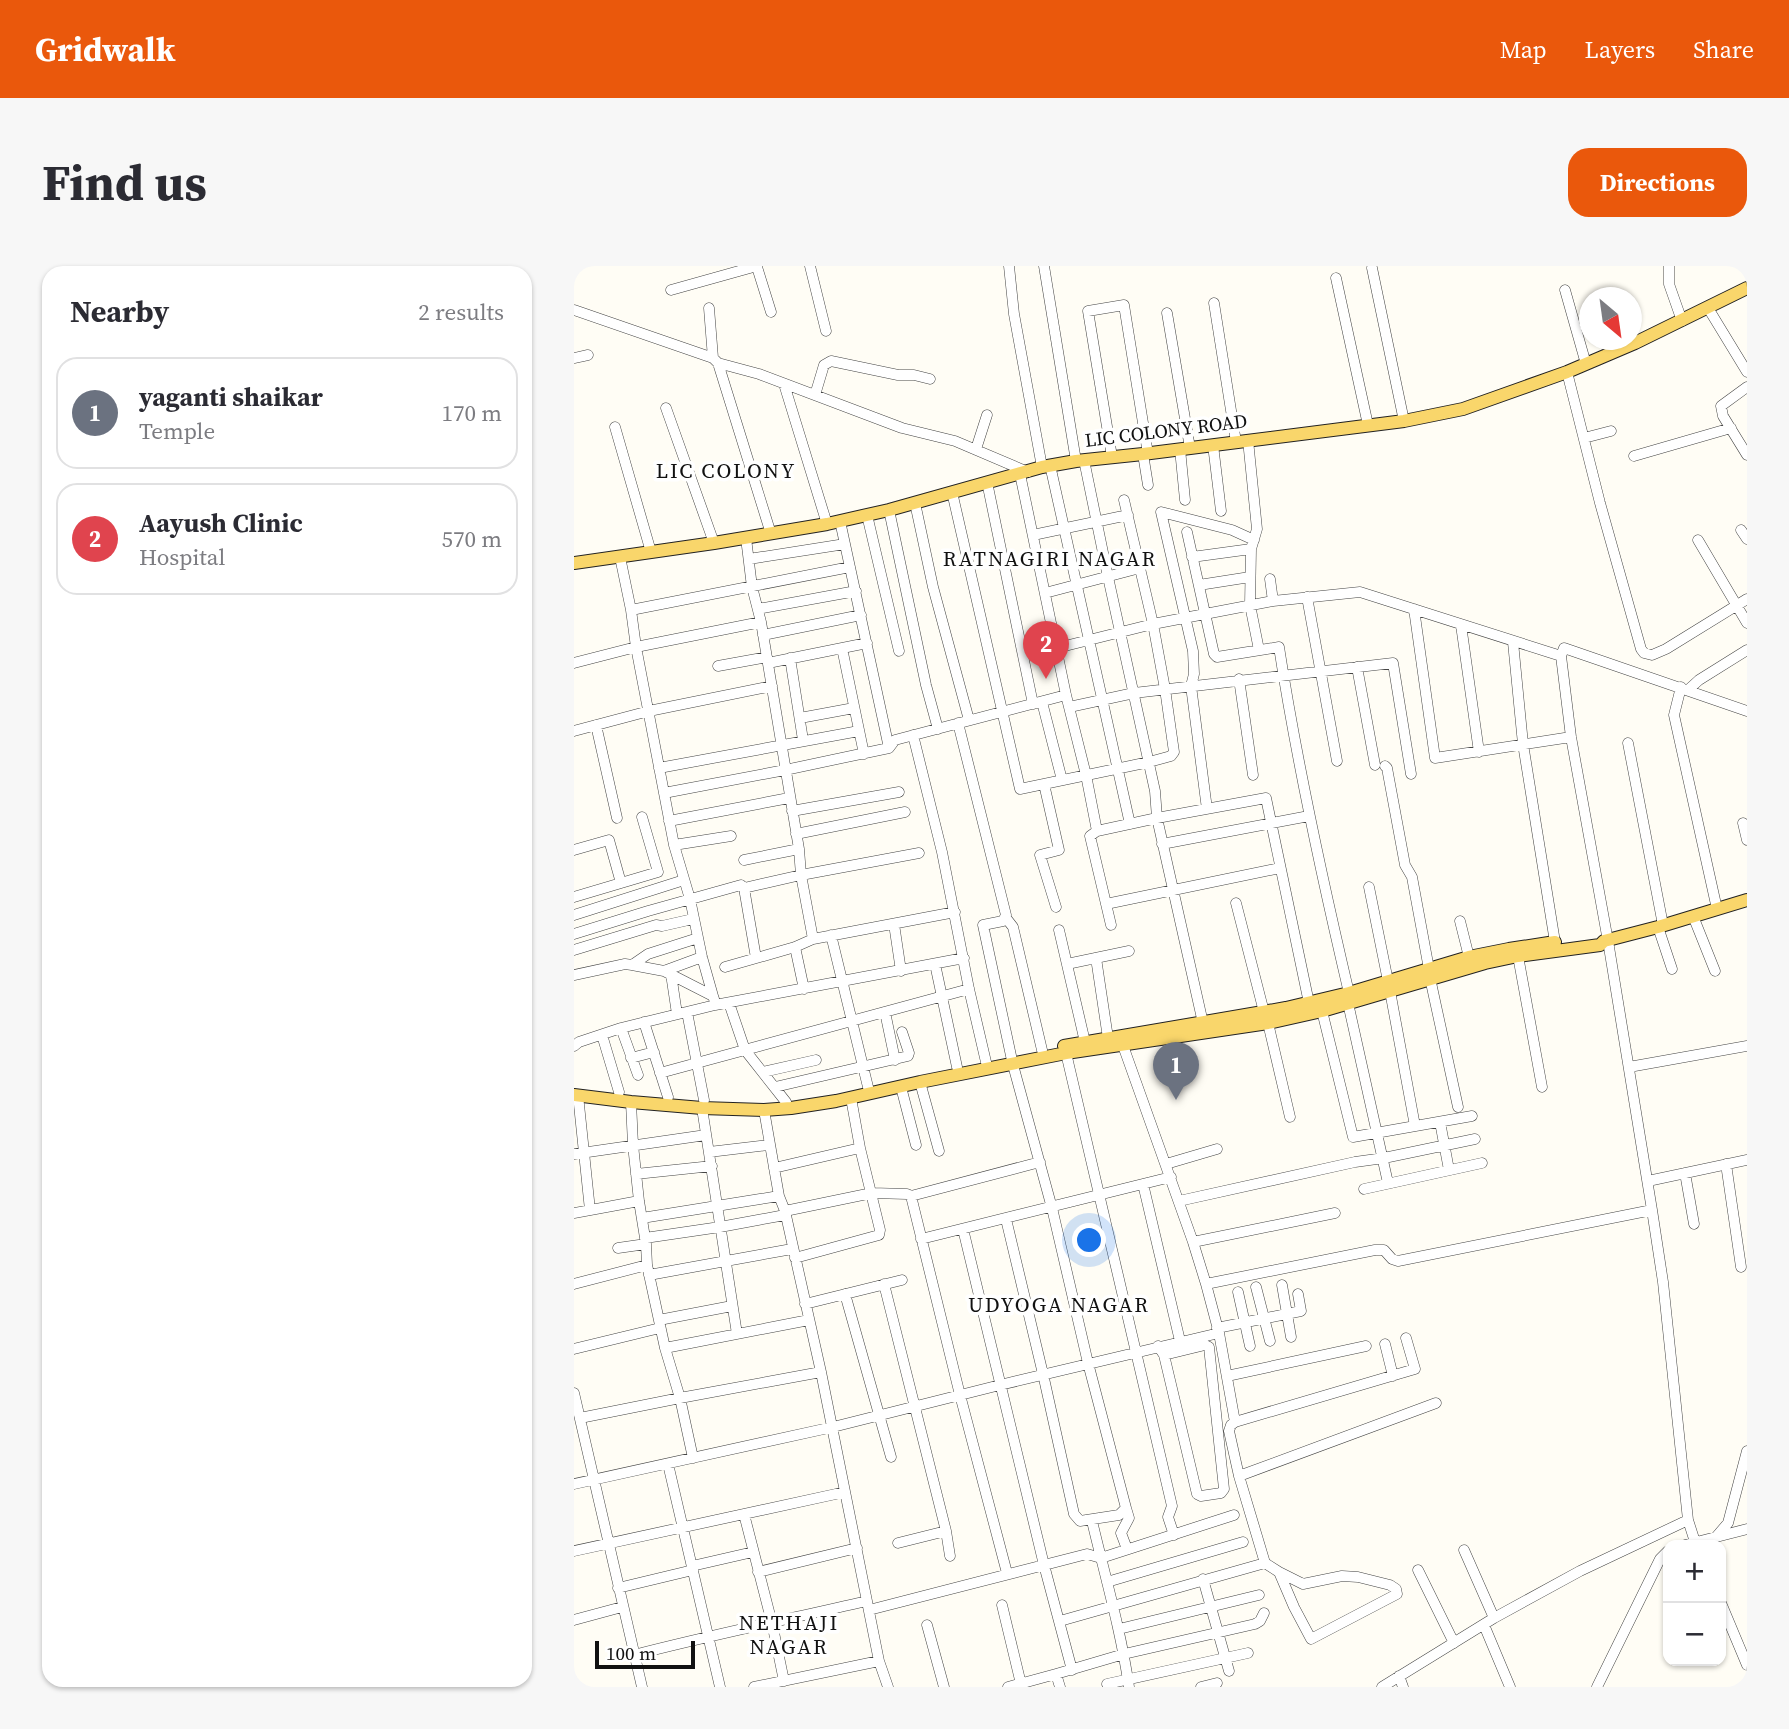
<!DOCTYPE html>
<html lang="en">
<head>
<meta charset="utf-8">
<style>
  body { margin:0; font-family:"Source Serif 4",serif; background:#f7f7f7; color:#2b2b33 }
  .controls { position:absolute; right:21px; bottom:21px; display:grid; overflow:hidden; border-radius:14px; box-shadow:0 2px 5px #0004 }
  .controls button { width:63px; height:63px; display:grid; place-items:center; padding:0; border:0; border-bottom:2px solid #e1e1e2; background:#fff; color:#2b2b33; font:35px sans-serif }
  .compass { position:absolute; left:1005px; top:21px; width:63px; height:63px; border-radius:50%; background:#fff; box-shadow:0 2px 5px #0004; rotate:151deg }
  .scale { position:absolute; left:21px; bottom:18px; width:100px; box-sizing:border-box; padding-left:7px; border:4px solid #111; border-top:0; font-size:19px; line-height:24px; white-space:nowrap; color:#111; -webkit-text-stroke:5px #fff; paint-order:stroke }
  .you { position:absolute; left:516px; top:975px; width:24px; height:24px; margin:-18px; border:5px solid #fff; border-radius:50%; background:#1a73e8; box-shadow:0 0 0 10px #1a73e833 }
  .badge { display:grid; place-items:center; width:46px; height:46px; border-radius:50%; background:#ea580c; color:#fff; font-size:23px; font-weight:700 }
  .pin { position:absolute; translate:-50% -58px; filter:drop-shadow(0 2px 4px #0008) }
  .pin::after { content:''; position:absolute; top:37px; width:24px; height:21px; background:inherit; clip-path:polygon(0 0,100% 0,50% 100%) }
  .list { margin:0; padding:0; list-style:none }
  h2 { display:flex; justify-content:space-between; align-items:center; height:91px; margin:0; padding:0 28px; font-size:30px }
  h2 small { font-size:23px; font-weight:400; color:#7c7c81 }
  .list li { display:grid; grid-template-columns:46px 1fr auto; gap:21px; align-items:center; box-sizing:border-box; height:112px; margin:0 14px 14px; padding:0 14px; border:2px solid #e1e1e2; border-radius:21px }
  .list b { display:block; font-size:26px; white-space:nowrap }
  .list p { margin:0; font-size:23px; white-space:nowrap; color:#7c7c81 }
  .list em { font-size:23px; font-style:normal; color:#7c7c81 }
  .map { position:relative; flex:none; width:1173px; height:1421px; overflow:hidden; border-radius:21px }
  header { display:flex; align-items:center; gap:42px; box-sizing:border-box; height:98px; padding:0 35px; background:#ea580c; color:#fff }
  header strong { font-size:33px }
  nav { display:flex; gap:38px; margin-inline-start:auto; font-size:24px }
  .intro { display:flex; align-items:center; justify-content:space-between; box-sizing:border-box; height:168px; padding:0 42px }
  h1 { margin:0; font-size:49px }
  .button { padding:18px 32px; border-radius:21px; background:#ea580c; color:#fff; font-size:24px; font-weight:700 }
  main { display:flex; gap:42px; padding:0 42px }
  aside { flex:1; background:#fff; border-radius:21px; box-shadow:0 2px 5px #0004 }
  .map>svg:first-child { display:block }
</style>
</head>
<body>
<header>
<strong>Gridwalk</strong>
<nav><a>Map</a><a>Layers</a><a>Share</a></nav>
</header>
<div class="intro"><h1>Find us</h1><a class="button">Directions</a></div>
<main>
<aside>
<h2>Nearby<small>2 results</small></h2>
<ul class="list">
<li><span class="badge" style="background:#6b7280">1</span><div><b>yaganti shaikar</b><p>Temple</p></div><em>170 m</em></li>
<li><span class="badge" style="background:#e0444e">2</span><div><b>Aayush Clinic</b><p>Hospital</p></div><em>570 m</em></li>
</ul>
</aside>
<div class="map">
<svg width="1173" height="1421" viewBox="0 0 1173 1421">
  <rect width="100%" height="100%" fill="#fffdf5"/>
  <g fill="none" stroke-linecap="round" stroke-linejoin="round">
    <g stroke="#444" stroke-width="11">
      <path id="minor" d="M236,0l16,65
        M435,0l5,48 28,153
        M470,0l32,195
        M1095,0v18l13,37
        M183,1l14,45
        M798,2l32,153
        M762,12l32,147
        M97,24l86,-24
        M991,24l21,74
        M640,37l22,139
        M135,42l4,50
        M1134,42l39,64
        M0,44l139,48 5,5 41,11 143,54 53,13 73,31
        M593,47l23,135
        M0,92l14,-3
        M144,97l53,171
        M993,106l33,131 41,146 3,4 8,2 14,-6 81,-50
        M210,118l43,140
        M1173,121l-26,19 2,10 24,39
        M241,129l9,-30 7,-4 67,14h16l16,4
        M92,142l48,135
        M41,161l36,125
        M1010,172l27,-7
        M674,174l9,89 -6,20 -1,56 9,45
        M639,179l8,66
        M402,183l11,-34
        M606,183l5,51
        M569,188l5,31
        M1060,190l97,-28
        M538,191l-24,-146 36,-6 24,149
        M510,194l24,117 47,214 2,27 46,205
        M476,199l80,359
        M446,208l46,221 20,80 11,56
        M413,216l46,222
        M378,226l68,297 129,-27 22,-6 3,-4 -9,-63 -12,-65 -29,-124
        M341,237l18,84 36,133
        M315,244l37,175 12,44
        M293,249l32,136
        M266,255l49,227
        M1167,264l6,9
        M613,266l27,122 3,3 62,-10c18,117 43,231 70,346
        M459,269l95,-20
        M172,272l6,49 9,35 38,227 2,26 12,64
        M1124,274l49,83
        M46,291l11,53 5,37 38,198 16,54 12,58 11,39
        M618,291l59,-8
        M175,293l96,-15
        M696,313l3,22
        M625,319l51,-8
        M471,327l95,-25
        M733,331l30,164
        M184,343l98,-18
        M840,343l21,149 136,-21
        M57,344l219,-43
        M887,359l18,127
        M189,369l98,-20
        M939,376l10,102 32,198
        M268,382l22,106
        M483,382l96,-24 120,-23 87,-9 201,64 3,-8 183,63
        M987,390l10,81 37,204 44,269 11,72 25,238 8,25
        M216,392l13,82
        M0,397l62,-16 125,-25
        M194,397l99,-20
        M144,400l49,-9
        M783,401l18,98
        M665,413l14,96
        M1107,421l-7,28 43,194
        M1114,424l11,-10 48,-30
        M468,436l20,78
        M495,440h5l60,-13 259,-30 18,111
        M226,452l54,-10
        M384,457l48,192 -3,6 -20,4 30,140 39,143 36,155 38,145 -7,7 -39,6 -6,-7 -31,-140 -37,-155
        M22,459l21,93
        M0,465l75,-20 123,-25
        M339,469l29,117 27,137 17,73
        M1054,477l35,182
        M811,500l2,2 18,97 7,12 17,92
        M85,502l200,-37
        M470,518l15,66 -19,5 16,52
        M90,527l121,-23 104,-22 6,-8 171,-45
        M633,543l-16,-123 3,-12 -1,-23 -32,-139 71,18 22,10
        M218,545l107,-19
        M95,555l120,-23
        M1169,557l4,17
        M222,568l109,-22
        M588,578l147,-28
        M100,579l57,-9
        M0,584l35,-10 12,43
        M170,594l55,-11
        M795,621l19,94
        M170,622l12,70
        M0,631l84,-25 -16,-55
        M662,637l28,109
        M532,638l174,-36
        M0,649l110,-35
        M1119,650l22,55
        M432,652l7,9 29,123
        M886,655l9,36
        M320,658l7,47
        M537,659l-21,-89 7,-5 60,-13 109,-20 43,205
        M1084,661l14,42
        M485,664l26,112
        M0,668l74,-23 93,-26 3,3 57,-13 118,-22
        M257,669l37,152
        M221,681l9,42
        M0,684l82,-25 6,1 31,-7
        M944,690l24,131
        M522,692l12,80
        M361,698l22,103
        M493,698l62,-13
        M58,699l16,-11 50,-16
        M151,701l70,-20 18,-8 142,-27
        M90,705l38,-14
        M97,708l6,40
        M0,709l51,-11 7,1 32,6 49,25 1,3
        M856,712l28,129
        M816,725l25,135
        M155,737l16,47 41,52 2,7
        M774,737l40,180
        M748,745l31,126 119,-21
        M113,746l17,88
        M311,746l10,48
        M70,756l24,75
        M694,757l22,94
        M47,762l17,47
        M28,769l17,57
        M547,774l72,202 13,42 13,49 16,89 -4,3 -2,6 10,45 26,87 14,9 15,35 17,32 86,-45 -1,-5 -6,-4 -32,-8 -16,-1 -39,8 -24,-12
        M0,780l5,-4 42,-14 94,-23 249,-47
        M492,787l106,453 -4,11 6,18
        M57,792l23,-6
        M1055,801l118,-21
        M189,806l53,-12
        M86,807l309,-84
        M346,816l19,69
        M201,821l133,-31 1,-3 -7,-21
        M327,821l15,58
        M4,829l12,115
        M277,832l9,50
        M57,836l2,43 6,56 7,43 1,21 18,83 15,50 13,60
        M128,842l35,226
        M190,844l15,86 6,15 36,161 58,289 9,26
        M866,856l9,48
        M135,886l60,-7
        M0,888l132,-19
        M592,898l51,-15
        M1152,898l15,103
        M200,902l86,-20 20,82 -1,5 -84,23
        M1111,907l9,51
        M62,908l76,-8
        M1074,915l99,-21
        M569,918l37,157
        M790,923l118,-26
        M337,930l129,-34
        M605,935l176,-39 29,-4 91,-19
        M211,945l87,-18 35,1 4,2 49,199 47,178
        M0,947l65,-12
        M68,952l137,-22
        M389,963l81,336 28,105
        M71,972l75,-11 65,-12
        M347,973l250,-62
        M619,976l142,-29
        M44,982l28,-4
        M75,1009l143,-26
        M0,1018l73,-19
        M310,1018l62,247 4,25
        M632,1018l169,-34h9l8,9 6,2 254,-51
        M708,1019l9,52
        M682,1021l14,54
        M664,1026l12,54
        M271,1028l46,163
        M231,1038l97,-24
        M85,1054l73,-14
        M643,1062l84,-17 -3,-17
        M811,1078l8,32
        M584,1080l6,9 33,139 4,2 20,-3 3,-4 -15,-142 -4,-2 -41,10
        M91,1082l144,-28
        M0,1083l86,-21
        M653,1110l139,-30
        M0,1127l68,294
        M6,1152l100,-20 141,-26
        M661,1156l180,-53 -9,-31
        M94,1198l52,223
        M665,1210l197,-73
        M0,1218l259,-57 167,-42 219,-52
        M552,1242l3,10 -8,15 6,16
        M170,1248l28,109 12,58
        M518,1255c13,55 29,110 37,166
        M1142,1271l12,-14 19,-72
        M324,1277l48,-12
        M1111,1279l62,-16
        M890,1284l30,68
        M0,1285l271,-59
        M118,1300l61,-14
        M844,1304l36,73
        M184,1306l99,-24
        M629,1313l26,92
        M533,1316l136,-40
        M44,1322l75,-18
        M1147,1337l26,62
        M428,1339l19,79
        M295,1344l218,-56 14,4 133,-43
        M0,1354l48,-13
        M486,1355l205,-58
        M353,1359l17,62
        M910,1359l26,62
        M545,1363l140,-34
        M60,1389c77,-20 155,-36 233,-54
        M482,1408l4,13
        M825,1410l4,11
        M533,1418l141,-31
        M180,1421l125,-26
        M434,1421l48,-13 68,-20 131,-30 5,-3 4,-8
        M627,1421l16,-4
        M808,1421l112,-69 86,-47 108,-51
        M1023,1421l63,-128 8,-8"/>
    </g>
    <g stroke="#222" stroke-width="14">
      <path id="major" d="M0,297l140,-20 113,-19 62,-14 153,-43 34,-6 67,-7 261,-33 59,-12 104,-37 68,-29 112,-55
        M490,780l222,-38 63,-15 120,-36 40,-8 46,-7
        M0,829l57,7 71,6 62,2 27,-2 45,-7 84,-19 146,-29 202,-30 54,-12 163,-48 33,-7 82,-11 4,-4 54,-14 89,-27"/>
    </g>
    <use href="#minor" stroke="#fff" stroke-width="10"/>
    <use href="#major" stroke="#f9d66b" stroke-width="12"/>
  </g>
  <g text-anchor="middle" dominant-baseline="central" stroke-width="7" stroke-linejoin="round" paint-order="stroke">
    <g font-size="19" fill="#111" stroke="#fff">
      <text transform="translate(592 164) rotate(-7)">LIC COLONY ROAD</text>
    </g>
    <g font-size="21" letter-spacing="2" fill="#111" stroke="#fff">
      <text x="152" y="204">LIC COLONY</text>
      <text x="476" y="292">RATNAGIRI NAGAR</text>
      <text x="485" y="1038">UDYOGA NAGAR</text>
      <text x="215" y="1356">NETHAJI<tspan x="215" dy="24">NAGAR</tspan></text>
    </g>
  </g>
</svg>
<div class="controls">
<button>+</button>
<button>−</button>
</div>
<svg class="compass" viewBox="-18 -18 36 36"><path d="M0-13l5 13h-10z" fill="#e53935"/><path d="M0 13l5-13h-10z" fill="#7c7c81"/></svg>
<div class="scale">100 m</div>
<div class="you"></div>
<div class="pin badge" style="left:602px;top:834px;background:#6b7280">1</div>
<div class="pin badge" style="left:472px;top:413px;background:#e0444e">2</div>
</div>
</main>
</body>
</html>
